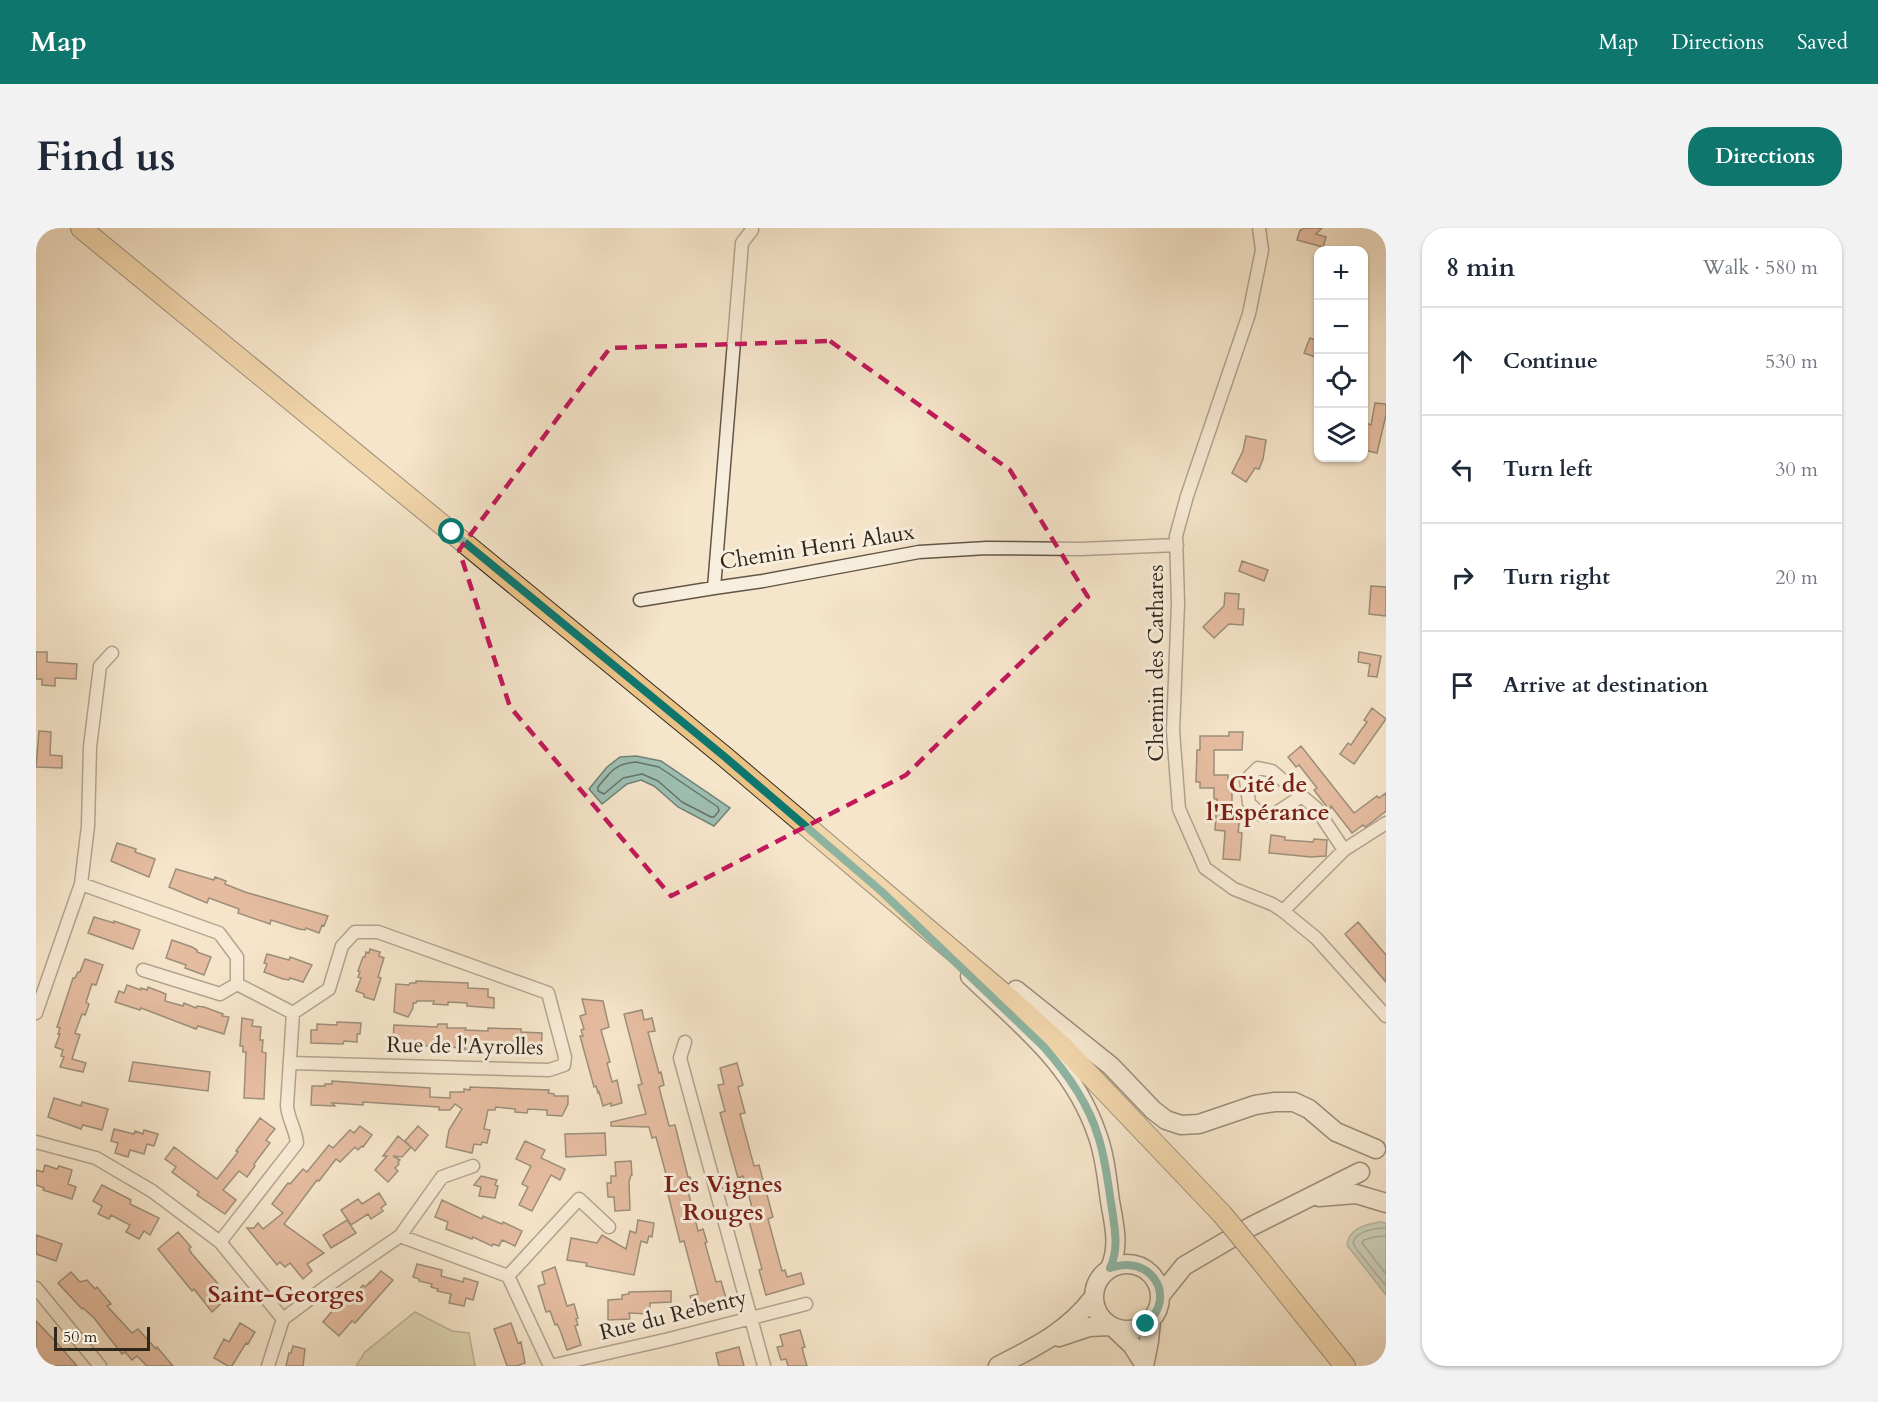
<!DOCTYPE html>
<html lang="en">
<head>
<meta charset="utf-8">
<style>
  body { margin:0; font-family:Cardo,serif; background:#f2f2f3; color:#1f2937 }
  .controls { position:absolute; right:18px; top:18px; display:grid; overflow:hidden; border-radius:12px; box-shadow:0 2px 4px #0004 }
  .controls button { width:54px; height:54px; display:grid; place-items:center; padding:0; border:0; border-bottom:2px solid #e0e1e3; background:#fff; color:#1f2937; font:30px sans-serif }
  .scale { position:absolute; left:18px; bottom:15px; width:96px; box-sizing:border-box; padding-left:6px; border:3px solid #30271c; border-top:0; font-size:16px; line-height:21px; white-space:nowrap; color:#30271c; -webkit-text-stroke:4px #f8eedd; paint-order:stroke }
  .stop { position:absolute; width:18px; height:18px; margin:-14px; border:4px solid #0f766e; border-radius:50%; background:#fff }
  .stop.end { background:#0f766e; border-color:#fff; box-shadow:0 2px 6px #0008 }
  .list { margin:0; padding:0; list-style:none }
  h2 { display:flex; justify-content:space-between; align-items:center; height:78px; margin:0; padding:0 24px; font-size:26px }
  h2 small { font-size:20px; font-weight:400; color:#747a83 }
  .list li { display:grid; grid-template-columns:39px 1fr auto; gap:18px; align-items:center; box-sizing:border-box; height:108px; padding:0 24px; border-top:2px solid #e0e1e3 }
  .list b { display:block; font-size:22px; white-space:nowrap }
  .list em { font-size:20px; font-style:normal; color:#747a83 }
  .icon { flex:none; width:33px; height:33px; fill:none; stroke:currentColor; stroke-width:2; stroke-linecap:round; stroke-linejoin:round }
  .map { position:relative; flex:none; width:1350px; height:1138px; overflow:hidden; border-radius:24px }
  header { display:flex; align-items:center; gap:36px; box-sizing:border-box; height:84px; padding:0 30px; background:#0f766e; color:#fff }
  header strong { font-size:28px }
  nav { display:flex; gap:33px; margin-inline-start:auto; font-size:21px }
  .intro { display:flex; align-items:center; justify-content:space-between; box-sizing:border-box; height:144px; padding:0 36px }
  h1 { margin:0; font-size:42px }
  .button { padding:15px 27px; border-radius:24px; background:#0f766e; color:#fff; font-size:21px; font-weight:700 }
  main { display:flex; gap:36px; padding:0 36px }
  aside { flex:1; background:#fff; border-radius:24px; box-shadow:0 2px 4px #0004 }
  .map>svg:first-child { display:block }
</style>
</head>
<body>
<header>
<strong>Map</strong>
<nav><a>Map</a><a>Directions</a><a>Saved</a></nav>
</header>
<div class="intro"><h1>Find us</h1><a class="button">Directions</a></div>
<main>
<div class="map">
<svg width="1350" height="1138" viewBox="0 0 1350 1138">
  <rect width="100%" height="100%" fill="#f5e5cb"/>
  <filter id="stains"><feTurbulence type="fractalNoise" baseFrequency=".00333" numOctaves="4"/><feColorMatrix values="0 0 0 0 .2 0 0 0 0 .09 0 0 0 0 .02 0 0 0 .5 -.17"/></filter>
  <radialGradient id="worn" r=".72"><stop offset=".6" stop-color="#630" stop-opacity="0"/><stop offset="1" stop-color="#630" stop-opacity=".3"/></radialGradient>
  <path fill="#c2c292" stroke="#797457" stroke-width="1.5" d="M379,1084l37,19 17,2 6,33h-119l9,-14z"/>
  <path fill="#9dbfb3" stroke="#718277" stroke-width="1.5" d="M600,528l25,5 69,47 -16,18 -36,-19 -24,-21 -13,-6 -14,4 -25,20 -13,-15 18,-22 13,-10z
    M1344,994l6,1v72l-39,-50c2,-17 18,-20 33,-23z"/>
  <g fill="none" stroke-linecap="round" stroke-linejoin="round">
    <path stroke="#667368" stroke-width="1.5" d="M600,534l23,5 59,40 1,4 -5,6h-3l-29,-15 -24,-21 -16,-7 -19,4 -19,16 -6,-3v-4c12,-15 18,-24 38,-25z
      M1350,1000c-11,0 -23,2 -31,10l-2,5 4,7 29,36
      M1350,1008l-12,1 -10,3 -2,3 24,31"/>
  </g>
  <path fill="#d1896d" stroke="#30271c" stroke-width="1.5" d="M1267,0h19l-6,6 10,3 -3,10 -26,-7 3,-10h2z
    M1274,110l8,3v17l-14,-5z
    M1339,175l11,1v11l-9,38 -13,-3v-18l2,-9 5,2z
    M1210,208l20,4 -3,19 -4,10 -4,-1 -9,14 -14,-9 11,-22z
    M1206,333l26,9 -4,11 -25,-10z
    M1335,358l15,1v29l-17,-2z
    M1189,365l14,1 -1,15h6l-1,16 -14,-1 -15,14 -11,-11 21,-21z
    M0,424h11v10l30,2 -1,15 -21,-1v8l-13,-1v-6h-6z
    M1323,424l22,4 -4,21 -9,-1 2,-12 -12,-2z
    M1336,480l14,11 -32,45 -14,-10 8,-11 3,2 8,-12 8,-11 -3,-2z
    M3,503l12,1 -1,23 12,1v12l-26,-1z
    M1193,504h14l-1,18h-28v25h14v7h4v32l1,3 7,1 -2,14 4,1 -2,27 -17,-1 2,-28 -10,-1 2,-31h-3v-11h-14v-6h-4l1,-32h3v-14h29z
    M1265,518l53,67 23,-17 2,2 7,-5v18l-14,11 -7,5 -2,-2 -11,8 -21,-27 -1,5 -16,-21 3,-2 -18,-23 -3,2 -8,-10z
    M1235,607l14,2v3l28,2 1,-3 13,1 -1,16 -15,1 -42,-4z
    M81,615l19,6 -1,3 20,7 -6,18 -38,-16z
    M140,641l38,11 1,-3 11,4 -1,3 20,8 83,24 -4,10 -2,-1 -3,8 -13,-5 -1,2 -6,-1 -28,-9 -1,4 -32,-11 1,-4 -30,-11 -2,5 -38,-16z
    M58,689l20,6v-2l26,9 -7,19 -45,-16z
    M1322,694l28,33v27l-41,-48z
    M136,712l20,7 5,3v2l14,5 -7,18 -19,-7 1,-3 -20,-7z
    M334,721l10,3 -1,4 5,2 -6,19 3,1 -7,22 -10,-3v-3l-8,-3 5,-13 -3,-1 2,-5 -2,-1 5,-14h2l1,-5 3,1z
    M231,726l22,6 1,-3 22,8 -9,17 -13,-4 -1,2 -6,-1 -19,-7 3,-8 -3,-1z
    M49,731l18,6 -7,20 -4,-1 -6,18 3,2 -2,6 -2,5 -3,-1 -7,19 5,2 -8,24 14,4 -3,9 -23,-5 4,-10 -3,-1 2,-6 -8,-3 5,-13h-2l2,-6 -3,-1 16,-49h2l3,-6h2z
    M380,753l52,2v5l20,1v8l6,1v10l-27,-2v-3l-19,-1v3l-15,-1 1,-3h-17l-1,2h-3v5l-5,9 -14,-5 2,-28 13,1 1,-2h6z
    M91,757l14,5v-2l6,2 1,-3 18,7 -1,7 18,5 1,-3 12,5 1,-2 7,1 19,7 -1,2 7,1 -5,17 -26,-8 -2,3 -55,-21 -1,2 -25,-8 4,-11 5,2z
    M546,771l21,2 6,26 -8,3 9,32 -3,1 5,19 5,-2 5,23 -11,3v-3l-8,3 -4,-14 -1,1 -2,-7 -2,1 -14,-51h3l-2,-6 3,-1 -4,-13 6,-2z
    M606,782l2,10 8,-2 3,13 -7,1 11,41 2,-1 3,13 -5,2 10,39 6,-1 13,52h2l3,13 -5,1 10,40 5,-2 4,13 -2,1 11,39 5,-1 7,24 -33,9 -5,-18 8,-2 -14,-53 -4,1 -13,-52 3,-1 -14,-52 -4,1 -3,-11 -38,-1v-4l35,-8 -8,-29 4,-1 -18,-70z
    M206,790l11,2 -1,6 9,1 -1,13h3l-1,12 4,1 -2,46 -20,-1 2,-46h-3v-6h-3z
    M301,794l24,1 -1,11h-3v8l-13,-1 -1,3 -32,-1v-13h6v-6l20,1z
    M402,796h9v4h19l-1,2 23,1v-3l33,1v3l21,1 -1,19 -55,-5v3h-21v-2l-52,-3 -7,-2v-2l-13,-1 1,-15 43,2z
    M97,834l77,10 -2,19 -79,-10z
    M701,835l6,22 -5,2 7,26 -5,1 14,52 5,-1 14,52 -5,2 14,52 3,-1 2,7 14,-4 3,11 -38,11 -7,-25 3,-1 -14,-52 6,-1 -6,-24 -5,-16 -5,2 -18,-65 5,-2 -7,-26 6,-1 -4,-16z
    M296,853l98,7v9l20,1v-6h14v-3l6,1v-3l79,3 -1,3 6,1v2h14v8l-6,12 -15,-1v-5l-19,-1 -1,4 -12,-1v-3l-19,-2 -1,3h-7l-4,19 6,1 -3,13 -5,-1 -1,3 -7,-1 -2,9 -26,-6 3,-17 13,-21 -7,-5 -5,6h-11v-3l-76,-5v3l-31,-2 3,3 -24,-1 1,-19h13v-2h7z
    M18,870l27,8 1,-4 26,7 -6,21 -19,-5 -2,4 -33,-12z
    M224,890l15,11 -9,11 4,3 -16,21 1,2 -8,11 -8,-6 -16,19 13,10 -11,14 -28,-19 2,-3 -27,-20 4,-5 -11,-8 9,-12 43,32 21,-27 -2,-1z
    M324,898l12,9 -9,12 -1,-1 -4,4 -3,-3 -15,15 -4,-3 -17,22 -2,-1 -33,44 40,29 -17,11 5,7 -9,8 -13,-16 -5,4 -5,-5 -3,3 -30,-37h7l4,-5 5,6 20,-16 -11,-9 16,-21 2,1 13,-15 4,3 22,-27 4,3 17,-18 4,3z
    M382,898l10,9 -13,16 -10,-10z
    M78,901l20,5 1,-3 8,3 1,-4 14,4 -4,12 -7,-2 -3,10 -14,-4 -2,7 -13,-4 3,-10 -7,-2z
    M569,905l1,22 -40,2 -1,-23z
    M362,908l13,11 -9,10 -9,-1 7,4 -2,2 1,2 -4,4 3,3 -10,11 -13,-12 12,-14h-4z
    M489,913l20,9 -4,8 24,11 -5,11 -9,-5 -19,36 -13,-6 9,-18 -6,-3 9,-18 -15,-7z
    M595,933l1,14h-1l-2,7 1,28 -15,1 -1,-14h-6l-1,-14h4v-7h5l-1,-14z
    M9,937l12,4 2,-3 13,4 -4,14 8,3 -4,12 -29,-9 1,-2 -8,-3v-15l7,2z
    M445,948l16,4 -2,5 3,1 -3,12 -16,-2 2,-9 -7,-2z
    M66,957l29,15 -1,4 29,14 -9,17 -6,-4 -5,8 -13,-7 4,-7 -19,-10 -2,4 -11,-5 4,-8 -9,-5z
    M343,965l7,11 -5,4 2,3 -12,8 -3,-5 -17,11 -10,-15 17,-11 4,5z
    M406,972l40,19 1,-3 19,8 1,-2 19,9 -7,15 -13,-6 -3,6 -6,-2 -1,2 -19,-9 -1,2 -26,-10 2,-7 -13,-5z
    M311,992l9,13 -25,15 -8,-13z
    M602,992l16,3 -2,14 -3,-1 -2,7 -6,-2 -7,34 -48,-9 1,-3 -20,-3 4,-22 26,5 5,-8 24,14 4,-18 6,2z
    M142,1004l13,15 -2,2 3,5 28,32 -4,4 9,10 -13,12 -18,-23 -2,2 -34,-42z
    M0,1007l26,9 -6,17 -20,-7z
    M381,1036l25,6 -1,6 22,6 1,-4 14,4 -5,18 -7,-2 -2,8 -15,-3 2,-9 -14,-3 1,-2 -7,-2 1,-3 -13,-3v-2l-6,-2z
    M519,1039l12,39 7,-2 4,14 -2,1 2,6 -3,1 6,19 -14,5 -7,-20 -3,-6 -2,1 -5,-14 -4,1 -8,-26 7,-2 -3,-12z
    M345,1043l12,9 -38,43 -3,-2 -13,15 -16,-14 26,-31 5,4 9,-10 2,2 5,-5v1z
    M35,1044l9,10 7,-2 8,9 2,-2 14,17 -4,2 25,27 6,-4 18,20 1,-2 16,19h-26l-10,-10 -5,4 -7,-8 -3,2 -28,-36 -11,-10 -1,1 -24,-26z
    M635,1063v11l-21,1v11l-21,-1 1,6 -22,1v-20l14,-1v-4l7,-1v-2z
    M0,1093l21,22 20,23h-31l-10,-11z
    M204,1095l15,9 -7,12 -2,-1 -14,23h-4l-14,-8 10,-19 5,3z
    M475,1095l7,20 3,-1 4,21 -9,3h-9l-13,-37z
    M764,1102l5,17 -3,1 5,18h-19l-2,-7 -5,1 -4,-13 6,-1 -3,-11z
    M257,1118l12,3 -2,17h-17l3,-13h2z
    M703,1119l5,19h-25l-3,-13z"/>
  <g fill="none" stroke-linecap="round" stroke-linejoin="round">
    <g stroke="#615648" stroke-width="15">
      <path id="minor" d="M1223,0l3,22 -13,64 -62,182 -11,40 2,67 -5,128 6,78 26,59 29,21 38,15 11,7 33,27 70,78
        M716,2l-10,13 -28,345 49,-7 156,-29 68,-4 94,1 96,-4
        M604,372l74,-12
        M1266,568l-29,19h-12l-12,-12 -3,-23 12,-12 14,3 44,37 28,42
        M45,656l138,49 18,24v27l56,29 36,-24 13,-43 13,-14h23l170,61 17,64 -1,8 -15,5 -258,-7
        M1247,683l61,-61 42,-27
        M107,742l77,24 17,-10
        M0,785l45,-129 7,-58 2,-79 10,-81 12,-13
        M649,814l-5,16 84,308
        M0,914l60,16 56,33 68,51 63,77 -15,47
        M364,1008l42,-59 31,-11
        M184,1014l77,-99c-1,-13 -9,-24 -10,-37l6,-93
        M472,1048l71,-77 30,28
        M0,1060l64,78
        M247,1091l44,-33 73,-50 108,40 42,90
        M514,1138l119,-27 137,-35"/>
    </g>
    <g stroke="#30271c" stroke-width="21">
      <path id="secondary" d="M934,748c51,49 103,88 127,158 8,21 10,45 13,67 4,23 10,45 0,67
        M980,762l95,76 42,44 13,10 15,5 18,-1 56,-19 20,-3h19l15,7 27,23 40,17
        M1283,969l37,-3 30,9
        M1058 1069a33 33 0 1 1 66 0a33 33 0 1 1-66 0Z
        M1124,1068l24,-30 68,-40 108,-54
        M1079,1101l17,16 12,19
        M1023,1109l30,-10 20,-1
        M962,1138c37,-19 69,-34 95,-68
        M1108,1138l5,-25 2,-21"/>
    </g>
    <g stroke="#30271c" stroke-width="22">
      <path id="primary" d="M45,0l644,529 285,242 52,47 160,168
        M1224,1032l85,106"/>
    </g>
    <use href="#minor" stroke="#f8eedd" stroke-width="12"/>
    <use href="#secondary" stroke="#f8eedd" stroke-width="18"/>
    <use href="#primary" stroke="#eac286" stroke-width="20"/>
    <g stroke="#30271c" stroke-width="22" stroke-linecap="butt">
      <path id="primary-bridge" d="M1186,986l38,46"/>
    </g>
    <use href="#primary-bridge" stroke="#eac286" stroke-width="20"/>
  </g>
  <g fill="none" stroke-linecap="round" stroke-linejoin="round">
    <path stroke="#0f766e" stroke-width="8" d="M416,304l273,225 156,134 162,155c24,27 45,56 55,90 8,24 10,49 14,73 3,21 7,40 -2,59 41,-15 68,29 36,56"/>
  </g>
  <path d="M0 0H1350V1138H0ZM794,113l180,129 78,127 -182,178 -235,121 -161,-189 -51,-157 151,-202z" fill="#f5e5cb" fill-opacity=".55" fill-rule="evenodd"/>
  <path fill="none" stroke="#c2185b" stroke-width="4.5" stroke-dasharray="12 8" stroke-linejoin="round" d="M794,113l180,129 78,127 -182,178 -235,121 -161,-189 -51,-157 151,-202z"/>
  <g text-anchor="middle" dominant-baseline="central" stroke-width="6" stroke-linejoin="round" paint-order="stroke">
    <g font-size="22" fill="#30271c" stroke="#f8eedd">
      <text transform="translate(781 319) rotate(-9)">Chemin Henri Alaux</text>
      <text transform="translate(1120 435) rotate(-90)">Chemin des Cathares</text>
      <text transform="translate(429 818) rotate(1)">Rue de l'Ayrolles</text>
      <text transform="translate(637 1087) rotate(-14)">Rue du Rebenty</text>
    </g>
    <g font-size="24" font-weight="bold" fill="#7a1f14" stroke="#f8eedd">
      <text x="1232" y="556">Cité de<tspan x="1232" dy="28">l'Espérance</tspan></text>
      <text x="687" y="956">Les Vignes<tspan x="687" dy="28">Rouges</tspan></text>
      <text x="250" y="1066">Saint-Georges</text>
    </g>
  </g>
  <rect width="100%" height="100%" filter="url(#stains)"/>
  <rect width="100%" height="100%" fill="url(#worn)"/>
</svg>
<div class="controls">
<button>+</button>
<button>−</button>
<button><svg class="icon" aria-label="locate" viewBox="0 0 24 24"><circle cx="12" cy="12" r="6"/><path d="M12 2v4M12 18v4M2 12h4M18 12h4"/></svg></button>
<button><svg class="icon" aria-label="layers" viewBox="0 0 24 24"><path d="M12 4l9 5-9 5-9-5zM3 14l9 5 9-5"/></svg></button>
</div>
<div class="scale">50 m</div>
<div class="stop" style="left:416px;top:304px"></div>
<div class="stop end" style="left:1110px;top:1096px"></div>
</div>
<aside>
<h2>8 min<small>Walk · 580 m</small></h2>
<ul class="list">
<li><svg class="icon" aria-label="ahead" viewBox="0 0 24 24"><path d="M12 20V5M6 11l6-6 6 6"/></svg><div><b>Continue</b></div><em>530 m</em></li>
<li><svg class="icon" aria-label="left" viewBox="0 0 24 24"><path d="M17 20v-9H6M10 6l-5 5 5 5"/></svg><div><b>Turn left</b></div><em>30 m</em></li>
<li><svg class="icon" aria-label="right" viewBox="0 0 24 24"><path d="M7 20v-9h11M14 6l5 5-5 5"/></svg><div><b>Turn right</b></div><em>20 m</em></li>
<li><svg class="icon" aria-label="arrive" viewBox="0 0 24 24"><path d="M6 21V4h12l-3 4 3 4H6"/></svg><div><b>Arrive at destination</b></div></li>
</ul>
</aside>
</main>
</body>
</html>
